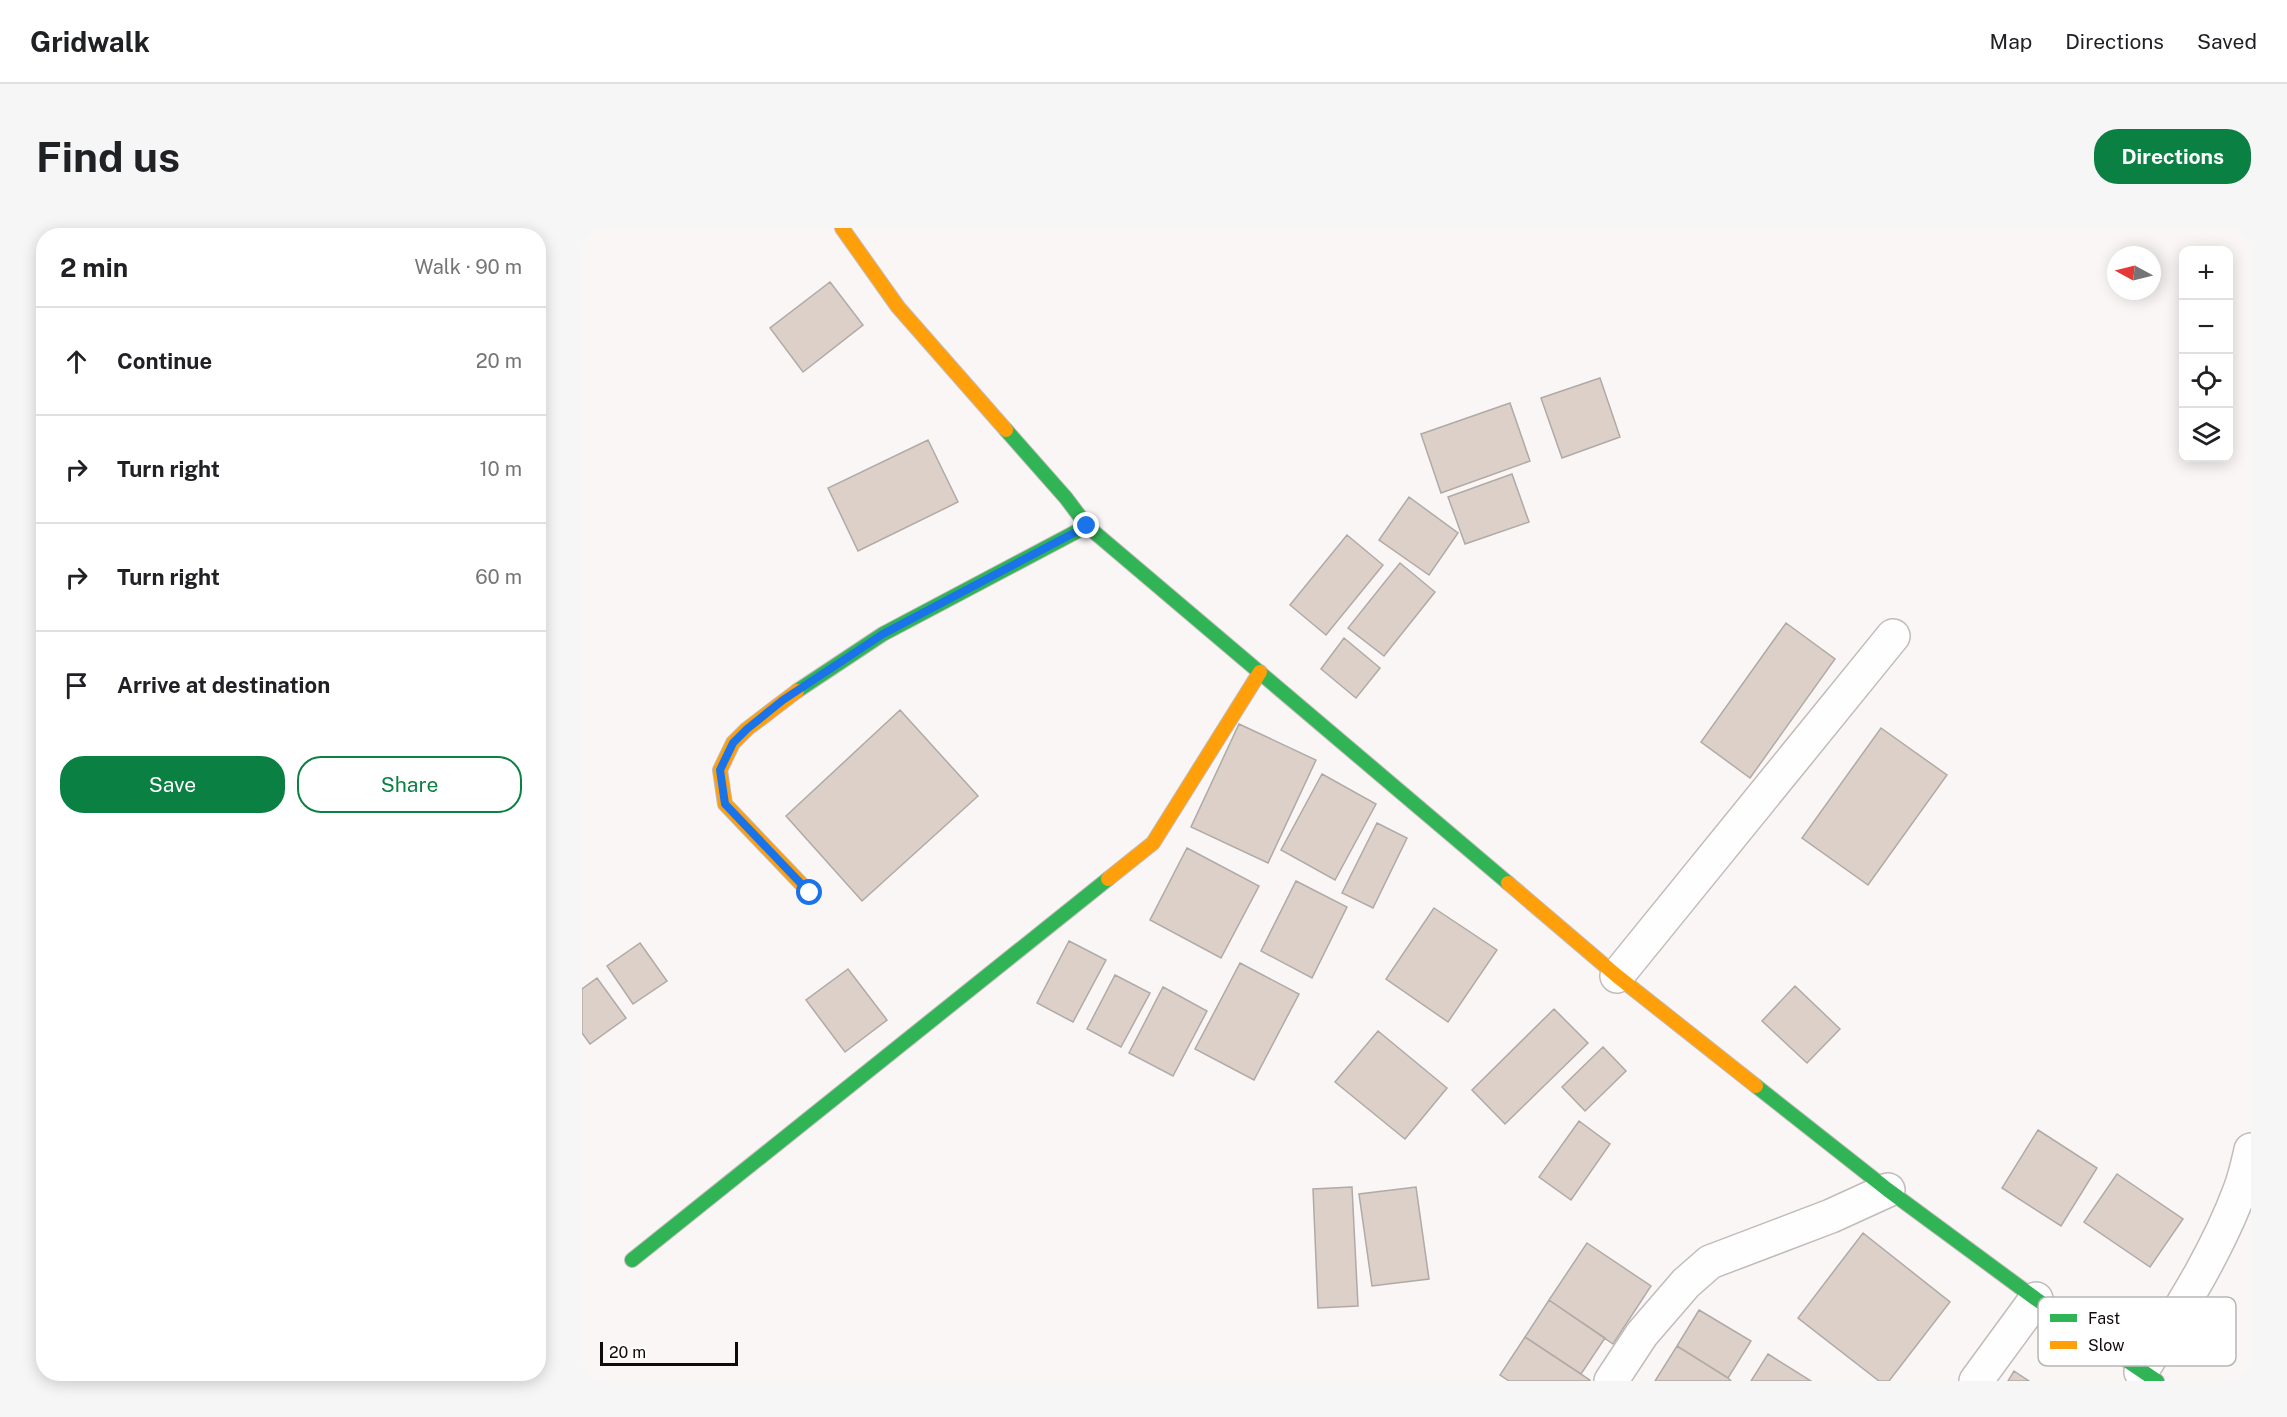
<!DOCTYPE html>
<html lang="en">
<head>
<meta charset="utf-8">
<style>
  body { margin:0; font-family:"Public Sans",sans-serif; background:#f6f6f6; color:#202124 }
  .controls { position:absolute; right:18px; top:18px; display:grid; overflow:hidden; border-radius:12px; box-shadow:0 3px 15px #0003 }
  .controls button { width:54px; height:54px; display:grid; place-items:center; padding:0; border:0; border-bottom:2px solid #e0e0e0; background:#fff; color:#202124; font:30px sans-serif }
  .compass { position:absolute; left:1525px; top:18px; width:54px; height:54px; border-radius:50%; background:#fff; box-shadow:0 3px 15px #0003; rotate:277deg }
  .scale { position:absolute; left:18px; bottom:15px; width:138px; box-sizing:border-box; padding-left:6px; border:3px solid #120909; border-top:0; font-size:16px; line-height:21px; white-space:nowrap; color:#120909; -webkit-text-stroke:4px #fff; paint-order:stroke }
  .stop { position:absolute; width:18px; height:18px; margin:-14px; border:4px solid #1a73e8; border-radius:50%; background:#fff }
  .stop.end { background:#1a73e8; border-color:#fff; box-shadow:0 2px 6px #0008 }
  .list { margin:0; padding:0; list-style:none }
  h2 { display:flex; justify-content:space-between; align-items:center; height:78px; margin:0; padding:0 24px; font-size:26px }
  h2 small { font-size:20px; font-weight:400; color:#757577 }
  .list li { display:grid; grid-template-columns:39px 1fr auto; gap:18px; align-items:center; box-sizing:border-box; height:108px; padding:0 24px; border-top:2px solid #e0e0e0 }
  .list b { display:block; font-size:22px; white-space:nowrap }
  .list em { font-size:20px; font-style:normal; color:#757577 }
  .actions { display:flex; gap:12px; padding:18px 24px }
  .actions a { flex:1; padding:14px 0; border:2px solid #0b8043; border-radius:24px; text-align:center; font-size:21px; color:#0b8043 }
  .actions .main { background:#0b8043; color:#fff }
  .icon { flex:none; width:33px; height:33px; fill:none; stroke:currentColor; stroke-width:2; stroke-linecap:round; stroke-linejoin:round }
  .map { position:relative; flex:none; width:1669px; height:1153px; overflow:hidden; border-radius:24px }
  header { display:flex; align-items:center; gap:36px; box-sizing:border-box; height:84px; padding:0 30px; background:#fff; border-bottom:2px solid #e0e0e0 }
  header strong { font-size:28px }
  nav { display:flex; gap:33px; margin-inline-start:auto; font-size:21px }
  .intro { display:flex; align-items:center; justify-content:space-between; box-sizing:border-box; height:144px; padding:0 36px }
  h1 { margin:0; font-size:42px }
  .button { padding:15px 27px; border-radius:24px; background:#0b8043; color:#fff; font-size:21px; font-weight:700 }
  main { display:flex; gap:36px; padding:0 36px }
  aside { flex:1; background:#fff; border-radius:24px; box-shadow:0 3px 15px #0003 }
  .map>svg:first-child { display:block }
</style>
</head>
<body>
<header>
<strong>Gridwalk</strong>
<nav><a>Map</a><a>Directions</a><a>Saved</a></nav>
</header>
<div class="intro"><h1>Find us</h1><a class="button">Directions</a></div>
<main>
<aside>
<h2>2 min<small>Walk · 90 m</small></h2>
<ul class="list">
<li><svg class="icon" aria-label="ahead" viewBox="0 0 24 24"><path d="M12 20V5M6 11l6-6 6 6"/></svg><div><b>Continue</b></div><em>20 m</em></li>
<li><svg class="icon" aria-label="right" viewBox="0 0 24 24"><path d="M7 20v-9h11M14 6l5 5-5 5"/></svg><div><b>Turn right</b></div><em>10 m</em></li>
<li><svg class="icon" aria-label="right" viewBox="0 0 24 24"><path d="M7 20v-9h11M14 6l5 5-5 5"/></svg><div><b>Turn right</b></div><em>60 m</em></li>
<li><svg class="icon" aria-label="arrive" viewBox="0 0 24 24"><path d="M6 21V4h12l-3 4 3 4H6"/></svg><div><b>Arrive at destination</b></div></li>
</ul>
<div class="actions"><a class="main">Save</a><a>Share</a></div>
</aside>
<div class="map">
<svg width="1669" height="1153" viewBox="0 0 1669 1153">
  <rect width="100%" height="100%" fill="#faf6f5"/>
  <path fill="#dcd0c9" stroke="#b0aaa6" stroke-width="1.5" d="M248,54l33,43 -60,47 -33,-44z
    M1018,150l20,59 -58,21 -21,-60z
    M928,175l20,58 -89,32 -20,-59z
    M346,212l30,62 -100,49 -30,-63z
    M930,246l17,48 -64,22 -17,-47z
    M827,269l49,36 -29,42 -50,-35z
    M765,307l36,30 -57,70 -36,-30z
    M818,335l35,29 -51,64 -36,-28z
    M1204,395l49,36 -85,119 -49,-36z
    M762,410l36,30 -24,30 -35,-29z
    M318,482l78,86 -116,105 -76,-85z
    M657,496l77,36 -48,103 -77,-36z
    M1299,500l66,47 -79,110 -66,-47z
    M740,546l54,30 -41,76 -54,-30z
    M795,595l30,15 -34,70 -31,-15z
    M605,620l72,38 -38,72 -71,-38z
    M714,653l51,26 -35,71 -51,-27z
    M852,680l63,42 -49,72 -62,-43z
    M487,713l37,19 -33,62 -36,-19z
    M58,715l27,38 -34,23 -26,-38z
    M658,735l59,31 -45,86 -59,-31z
    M266,741l39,51 -42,32 -39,-52z
    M533,747l35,18 -29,54 -34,-18z
    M15,750l29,40 -36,26 -8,-11v-44z
    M1213,758l45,43 -33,34 -45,-42z
    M581,759l44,24 -34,65 -44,-23z
    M972,781l34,34 -83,81 -33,-34z
    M796,803l69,57 -42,51 -70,-57z
    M1021,819l23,24 -41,40 -23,-24z
    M997,893l31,23 -39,56 -32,-23z
    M1456,902l59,38 -36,58 -59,-38z
    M1535,946l66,45 -33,48 -66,-45z
    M770,959l6,119 -40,2 -5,-119z
    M834,959l13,92 -57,7 -13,-92z
    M1281,1005l87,69 -61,79h-10l-81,-63z
    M1005,1015l64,43 -38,58 -64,-44z
    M967,1072l56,38 -24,36 -56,-37z
    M1117,1082l52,31 -23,37 -51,-32z
    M943,1109l65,43 -1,1h-80l-9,-6z
    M1095,1118l51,32 3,3h-76z
    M1186,1126l43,27h-60z
    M1432,1143l15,10h-21z"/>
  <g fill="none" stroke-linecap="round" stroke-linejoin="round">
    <g stroke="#c2bbba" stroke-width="36">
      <path id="street" d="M1035,748l276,-340
        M1559,1144c36,-58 75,-117 99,-182 5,-13 8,-27 11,-40
        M1029,1153l31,-47 44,-51 24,-21 121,-46 57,-26
        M1394,1153l60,-82"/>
    </g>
    <g stroke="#c2bbba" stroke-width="16">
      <path id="fast" d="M424,202l60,68 21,28 421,357
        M215,463l86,-57 204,-108
        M1174,858l132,104 148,109 121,82
        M50,1032l476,-381"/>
    </g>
    <g stroke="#c2bbba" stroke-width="16">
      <path id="slow" d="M260,0l56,79 108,123
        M215,463l-50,38 -14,14 -13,27 5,34 85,89
        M526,651l45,-36 107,-171
        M926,655l109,93 139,110"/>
    </g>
    <use href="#street" stroke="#fefefe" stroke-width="33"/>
    <use href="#fast" stroke="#30b455" stroke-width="14"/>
    <use href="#slow" stroke="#ff9f0a" stroke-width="14"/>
  </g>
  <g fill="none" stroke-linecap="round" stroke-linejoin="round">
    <path stroke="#1a73e8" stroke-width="8" d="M228,665l-85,-89 -5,-34 13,-27 14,-14 36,-29 100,-66 204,-108"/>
  </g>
  <rect x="1456" y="1069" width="198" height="69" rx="9" fill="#fff" stroke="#b8b5b5" stroke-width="1.5"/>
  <rect x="1468" y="1086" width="27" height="8" fill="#30b455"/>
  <rect x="1468" y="1113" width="27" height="8" fill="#ff9f0a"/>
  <g font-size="16" fill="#120909">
    <text x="1506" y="1096">Fast</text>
    <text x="1506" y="1123">Slow</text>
  </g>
</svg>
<div class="controls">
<button>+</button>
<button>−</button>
<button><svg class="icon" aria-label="locate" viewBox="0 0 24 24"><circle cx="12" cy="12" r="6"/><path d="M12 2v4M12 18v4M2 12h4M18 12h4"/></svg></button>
<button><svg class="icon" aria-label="layers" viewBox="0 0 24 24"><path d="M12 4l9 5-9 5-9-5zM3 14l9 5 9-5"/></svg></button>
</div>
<svg class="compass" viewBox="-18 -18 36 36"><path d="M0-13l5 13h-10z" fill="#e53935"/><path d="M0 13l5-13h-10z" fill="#757577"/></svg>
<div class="scale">20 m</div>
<div class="stop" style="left:228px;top:665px"></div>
<div class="stop end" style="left:505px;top:298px"></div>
</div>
</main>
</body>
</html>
